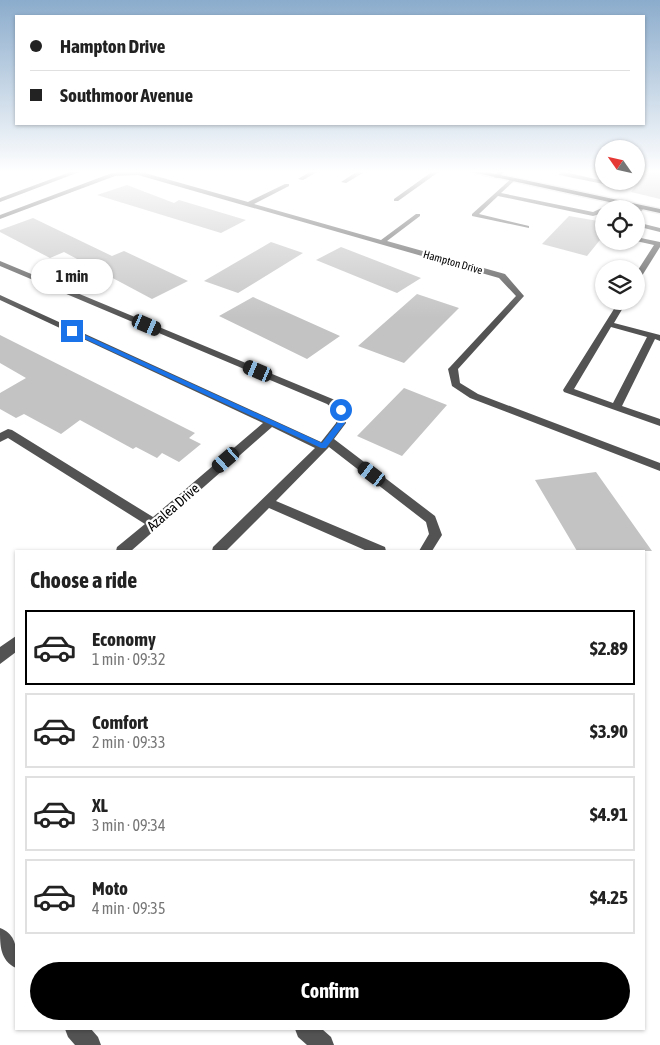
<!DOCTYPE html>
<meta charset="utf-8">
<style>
:root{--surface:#fff;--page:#f6f6f6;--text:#222;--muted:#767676;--line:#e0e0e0;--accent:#000}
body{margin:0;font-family:"Asap Condensed",sans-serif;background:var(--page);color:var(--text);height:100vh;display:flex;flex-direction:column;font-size:19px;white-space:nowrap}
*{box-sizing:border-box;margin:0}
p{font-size:16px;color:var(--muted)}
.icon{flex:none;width:28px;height:28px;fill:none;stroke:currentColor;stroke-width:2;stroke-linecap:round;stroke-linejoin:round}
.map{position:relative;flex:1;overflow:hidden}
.side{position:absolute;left:15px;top:550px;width:630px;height:480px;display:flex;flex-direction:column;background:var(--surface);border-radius:0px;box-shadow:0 1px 4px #0004}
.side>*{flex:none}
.guide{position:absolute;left:15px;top:15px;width:630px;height:110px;border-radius:0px;box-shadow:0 1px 4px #0004;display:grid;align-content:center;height:110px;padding:0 15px;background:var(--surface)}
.needle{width:32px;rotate:304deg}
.tools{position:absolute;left:595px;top:140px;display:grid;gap:10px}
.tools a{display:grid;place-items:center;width:50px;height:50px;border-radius:50%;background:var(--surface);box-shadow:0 1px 4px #0004;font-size:25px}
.end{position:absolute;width:22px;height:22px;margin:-11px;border:6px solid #1a73e8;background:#fff;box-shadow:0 0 0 2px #fff}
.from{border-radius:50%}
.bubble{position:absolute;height:35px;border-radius:18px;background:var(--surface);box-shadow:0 1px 4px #0004;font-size:16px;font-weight:700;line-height:35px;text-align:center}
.car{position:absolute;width:15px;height:30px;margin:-15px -8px;border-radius:6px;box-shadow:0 0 4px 1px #0007;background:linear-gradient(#222 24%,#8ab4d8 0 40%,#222 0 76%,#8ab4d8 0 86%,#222 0)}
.guide b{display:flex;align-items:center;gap:18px;height:48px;font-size:19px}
.guide b+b{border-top:1px solid var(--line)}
.guide i{width:12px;height:12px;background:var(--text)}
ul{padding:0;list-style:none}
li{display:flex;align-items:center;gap:15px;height:75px;margin:0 10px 8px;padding:0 5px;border:2px solid var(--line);border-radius:0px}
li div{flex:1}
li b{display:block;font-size:19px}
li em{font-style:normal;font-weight:700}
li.current{border-color:var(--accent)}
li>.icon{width:45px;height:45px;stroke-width:1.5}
h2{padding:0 15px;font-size:22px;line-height:60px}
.cta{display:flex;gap:10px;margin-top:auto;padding:10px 15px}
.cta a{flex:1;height:58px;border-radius:30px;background:var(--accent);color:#fff;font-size:20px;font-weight:700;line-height:58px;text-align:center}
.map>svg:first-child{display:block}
</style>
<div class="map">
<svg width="660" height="1045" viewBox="0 0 660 1045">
<rect width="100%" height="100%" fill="#fff"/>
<path fill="#c3c3c3" d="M648,171H660V199L631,192Z
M127,185L174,203L179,200L246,220L221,233L97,195Z
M569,216L604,222V235L587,256L542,244Z
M33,218L112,256L124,251L188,281L152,299L64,252L50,258L0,232V230Z
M271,242L303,253L238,293L204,281Z
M341,247L421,278L397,293L316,260Z
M417,294L459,308L404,363L358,346Z
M253,297L340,336L307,359L219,316Z
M0,335L195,433L189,438L201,444L179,462L162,453L157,458L136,447L133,449L80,420L61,434L24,414L16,418L0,409V393L26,378L0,363Z
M404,388L447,405L402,456L357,436Z
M596,472L652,551H577L535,480Z"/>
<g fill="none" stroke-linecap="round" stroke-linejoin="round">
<defs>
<path id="highway" d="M467,171H482L660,209V213Z"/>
</defs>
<use href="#highway" stroke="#dbdbdb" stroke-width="3"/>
<path fill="#535353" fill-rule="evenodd" d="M73,171H82L0,202V198Z
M138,171L248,202L285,184H289V186L254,204L381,240L416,214H420V216L387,241L505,274L524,296L458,369L460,383L478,394L660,463V471L470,398L452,386L448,369L450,367L516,296L499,278L138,175L115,176L0,219V215L112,173Z
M311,171H319L303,180L298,179Z
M358,171H366L346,183L341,182Z
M433,171H440L398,201H394V199Z
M498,171H505L498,178H494Z
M560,171L604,181L617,183L625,181L618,187L559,175Z
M512,178L514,181L501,193L593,212L604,207L607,209H604L603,213L593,216L498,196L479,214L529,226V228L472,216V214Z
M640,206L645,207L636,217V210Z
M636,222L660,228V232L636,226Z
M636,237L660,242V247L640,279L636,281V273L654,245L636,241Z
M0,261L335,400L346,410V423L334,439L435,516L442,535L432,551H419L429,534L426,522L329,447L276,501L385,547L386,551H367L269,508L226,551H212L213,547L315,448L272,427L131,551H116L117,547L145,524L8,438L0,442V433L8,429L12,430L153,517L263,423L0,300V295L321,442L336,423V411L327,404L0,266Z
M619,301H627L614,323L660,335V341L655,339L622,406L660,419V426L564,392L563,390ZM611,327L647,337L613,403L574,389Z
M16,636V652L0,664V647Z
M0,928C18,935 17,951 16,968C0,960 0,946 0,928Z
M65,1029H91L98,1037L101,1045H75L68,1037Z
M295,1029H322L331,1037L334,1045H307L298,1037Z"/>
<use href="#highway" fill="#000" fill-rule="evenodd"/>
</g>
<linearGradient id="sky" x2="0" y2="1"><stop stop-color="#8baccc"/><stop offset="0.54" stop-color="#fff"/><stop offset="1" stop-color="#fff" stop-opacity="0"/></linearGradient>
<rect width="660" height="318" fill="url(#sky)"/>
<path fill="#1a73e8" d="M70,330H74L322,443L338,422L339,409L345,410V423L326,448H321L70,332Z"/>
<g text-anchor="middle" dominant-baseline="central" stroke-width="4.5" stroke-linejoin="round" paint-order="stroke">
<g font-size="11" fill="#000" stroke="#fff">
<text transform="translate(453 262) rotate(16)">Hampton Drive</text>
</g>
<g font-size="14" fill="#000" stroke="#fff">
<text transform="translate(173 507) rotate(-41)">Azalea Drive</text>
</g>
</g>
</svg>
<div class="tools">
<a><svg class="needle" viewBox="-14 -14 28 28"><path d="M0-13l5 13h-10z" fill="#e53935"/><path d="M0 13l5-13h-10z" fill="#767676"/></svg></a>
<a><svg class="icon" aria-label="locate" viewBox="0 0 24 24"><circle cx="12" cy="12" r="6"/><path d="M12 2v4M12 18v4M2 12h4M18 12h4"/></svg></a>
<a><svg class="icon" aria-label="layers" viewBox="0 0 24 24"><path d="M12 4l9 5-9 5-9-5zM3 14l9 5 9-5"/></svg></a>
</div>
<i class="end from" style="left:341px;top:410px"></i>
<i class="end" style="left:72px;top:331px"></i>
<div class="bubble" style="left:31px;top:259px;width:82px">1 min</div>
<i class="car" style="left:147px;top:325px;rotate:113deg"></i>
<i class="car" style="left:258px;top:371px;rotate:293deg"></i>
<i class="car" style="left:226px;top:460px;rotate:229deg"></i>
<i class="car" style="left:372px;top:474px;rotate:307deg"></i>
<div class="guide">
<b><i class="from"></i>Hampton Drive</b>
<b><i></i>Southmoor Avenue</b>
</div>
<section class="side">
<h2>Choose a ride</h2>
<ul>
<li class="current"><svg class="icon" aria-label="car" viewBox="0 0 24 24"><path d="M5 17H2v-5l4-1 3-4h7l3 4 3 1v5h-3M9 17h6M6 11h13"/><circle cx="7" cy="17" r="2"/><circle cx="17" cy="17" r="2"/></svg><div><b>Economy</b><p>1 min · 09:32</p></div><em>$2.89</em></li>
<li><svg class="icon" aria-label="car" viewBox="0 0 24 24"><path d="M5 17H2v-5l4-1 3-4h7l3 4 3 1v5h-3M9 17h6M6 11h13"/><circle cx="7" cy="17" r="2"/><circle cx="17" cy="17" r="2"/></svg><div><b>Comfort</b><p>2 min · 09:33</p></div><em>$3.90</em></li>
<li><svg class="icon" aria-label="car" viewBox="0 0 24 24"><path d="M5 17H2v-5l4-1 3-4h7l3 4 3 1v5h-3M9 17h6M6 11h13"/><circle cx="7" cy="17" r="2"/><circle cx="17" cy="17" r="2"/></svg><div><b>XL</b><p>3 min · 09:34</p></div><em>$4.91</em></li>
<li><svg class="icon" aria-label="car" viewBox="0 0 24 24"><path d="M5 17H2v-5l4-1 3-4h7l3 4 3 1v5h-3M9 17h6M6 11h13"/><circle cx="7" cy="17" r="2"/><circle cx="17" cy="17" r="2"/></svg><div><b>Moto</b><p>4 min · 09:35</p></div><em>$4.25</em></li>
</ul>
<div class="cta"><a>Confirm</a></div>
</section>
</div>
